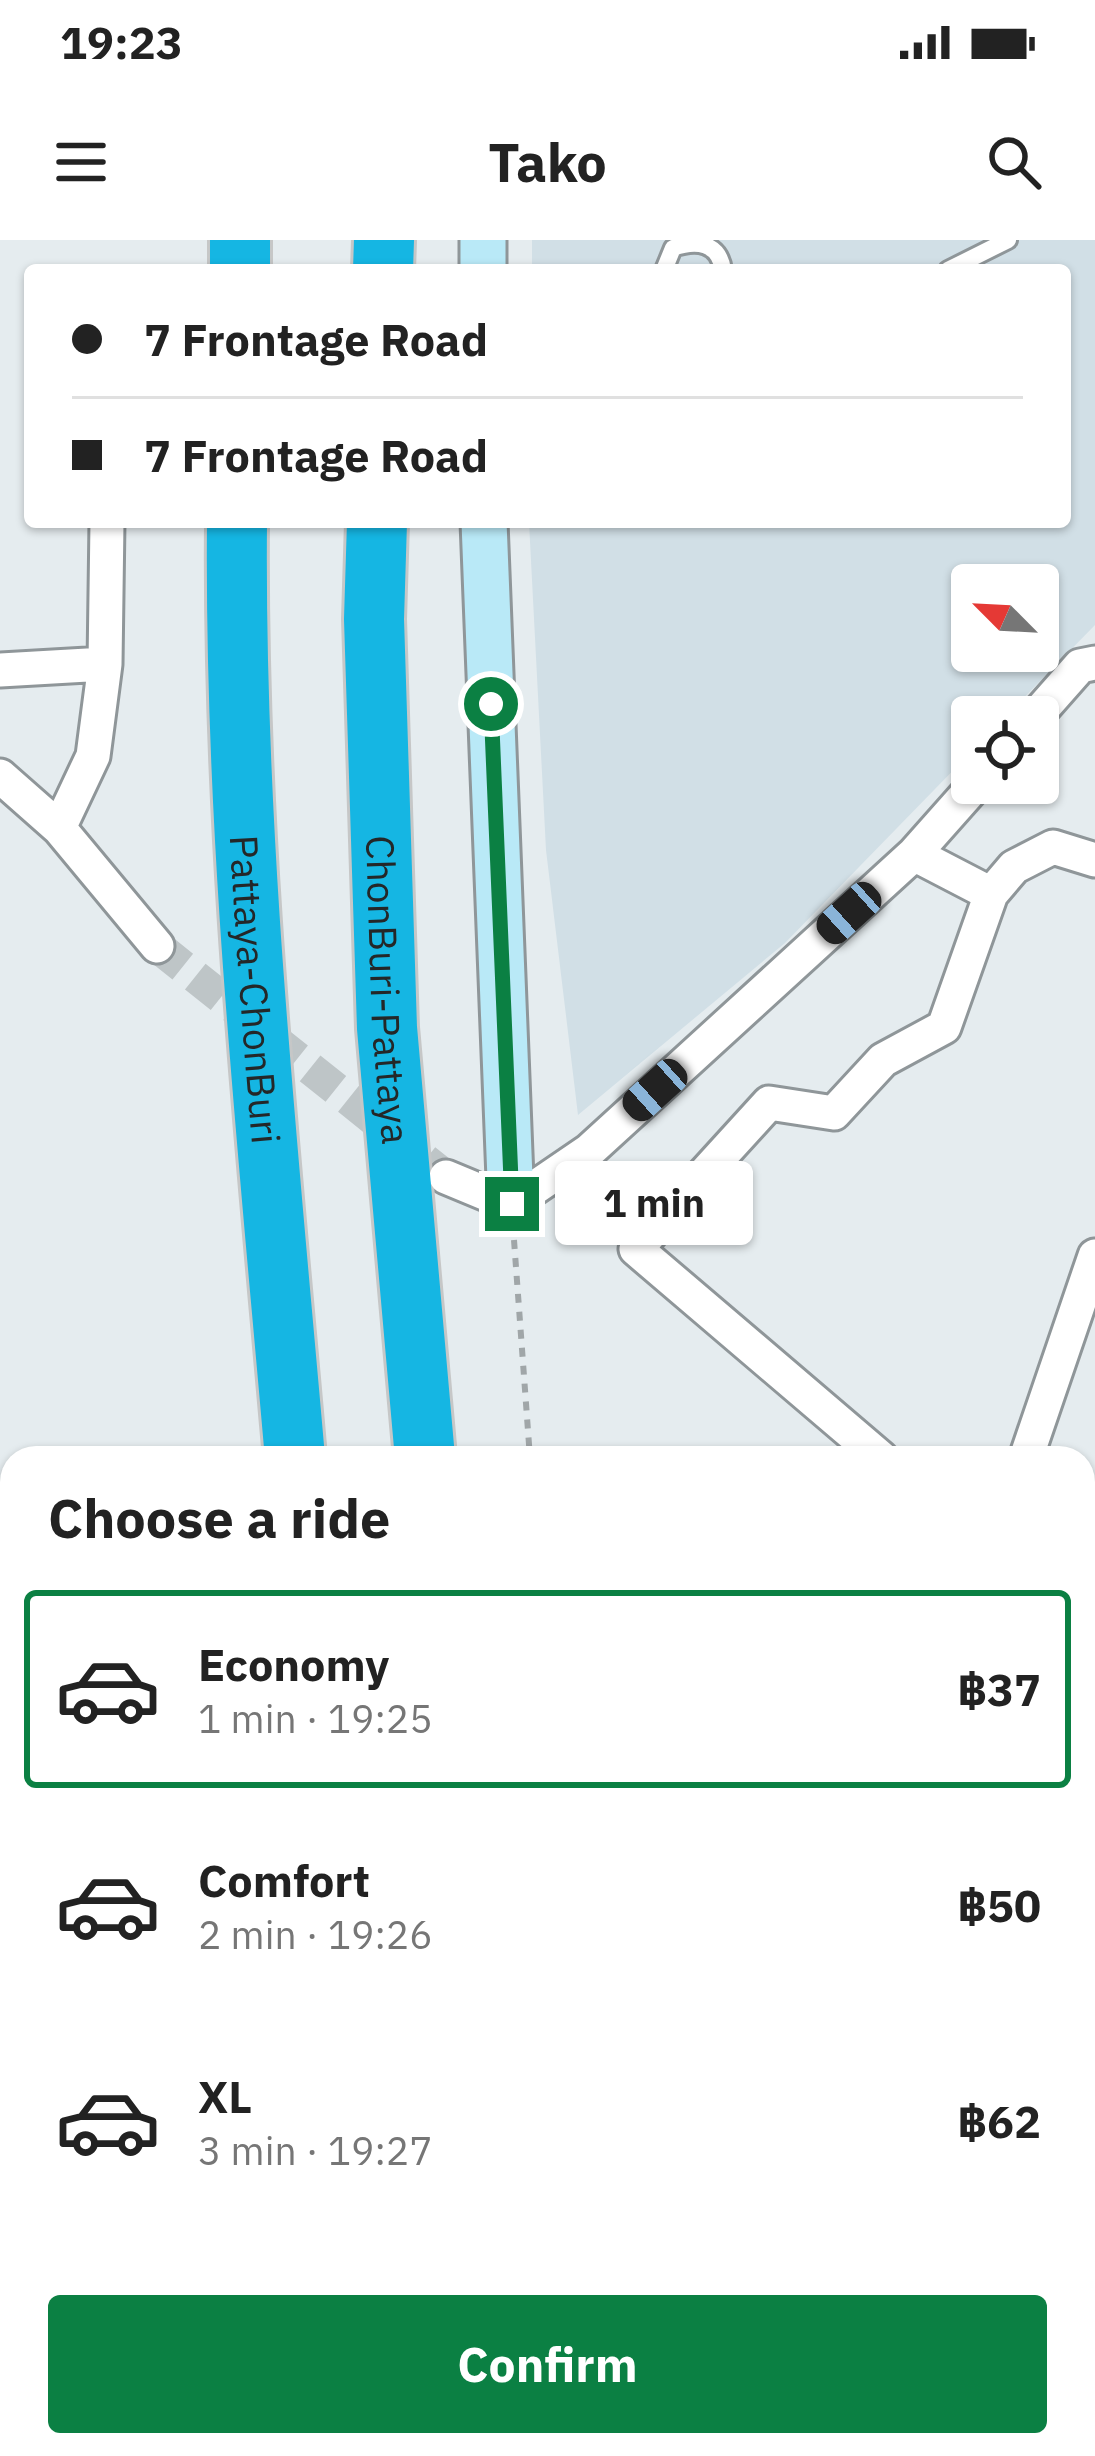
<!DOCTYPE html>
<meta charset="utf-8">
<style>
:root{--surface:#fff;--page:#f6f6f6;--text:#222;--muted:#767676;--line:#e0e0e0;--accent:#0b8043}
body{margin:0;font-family:"IBM Plex Sans",sans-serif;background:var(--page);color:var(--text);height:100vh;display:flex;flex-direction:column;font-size:45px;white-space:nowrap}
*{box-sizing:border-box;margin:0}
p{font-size:39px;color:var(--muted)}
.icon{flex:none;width:66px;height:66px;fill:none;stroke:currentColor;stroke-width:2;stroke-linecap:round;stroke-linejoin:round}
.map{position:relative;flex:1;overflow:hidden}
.details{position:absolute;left:0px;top:1206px;width:1095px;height:1011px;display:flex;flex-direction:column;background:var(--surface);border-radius:36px 36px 0 0;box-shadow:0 3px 9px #0004}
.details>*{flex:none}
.hud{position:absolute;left:24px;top:24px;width:1047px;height:264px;border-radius:12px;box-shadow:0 3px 9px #0004;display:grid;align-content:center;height:264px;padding:0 48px;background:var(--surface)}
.needle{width:78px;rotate:294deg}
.tools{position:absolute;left:951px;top:324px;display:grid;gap:24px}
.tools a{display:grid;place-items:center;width:108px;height:108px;border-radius:12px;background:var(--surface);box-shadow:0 3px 9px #0004;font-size:60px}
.end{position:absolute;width:54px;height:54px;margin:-27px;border:15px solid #0b8043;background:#fff;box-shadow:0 0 0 6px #fff}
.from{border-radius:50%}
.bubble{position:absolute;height:84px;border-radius:12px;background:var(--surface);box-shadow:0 3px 9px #0004;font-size:39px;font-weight:700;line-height:84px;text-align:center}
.car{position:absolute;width:36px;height:72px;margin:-36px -18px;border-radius:15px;box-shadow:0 0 9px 3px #0007;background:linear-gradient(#222 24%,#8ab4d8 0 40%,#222 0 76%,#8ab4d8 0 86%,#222 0)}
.hud b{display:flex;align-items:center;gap:42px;height:114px;font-size:45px}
.hud b+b{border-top:3px solid var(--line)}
.hud i{width:30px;height:30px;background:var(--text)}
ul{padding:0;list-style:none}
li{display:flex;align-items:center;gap:36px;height:198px;margin:0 24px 18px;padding:0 24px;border:6px solid transparent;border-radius:12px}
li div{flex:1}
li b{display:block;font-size:45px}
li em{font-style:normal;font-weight:700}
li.active{border-color:var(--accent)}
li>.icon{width:108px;height:108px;stroke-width:1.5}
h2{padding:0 48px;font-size:54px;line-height:144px}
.action{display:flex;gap:24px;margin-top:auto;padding:24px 48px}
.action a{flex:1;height:138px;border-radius:12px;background:var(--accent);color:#fff;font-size:48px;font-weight:700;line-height:138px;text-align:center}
.status{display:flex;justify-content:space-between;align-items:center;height:84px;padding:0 60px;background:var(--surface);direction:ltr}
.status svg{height:33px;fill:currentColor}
header{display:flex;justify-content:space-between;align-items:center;height:156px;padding:0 48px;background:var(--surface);font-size:54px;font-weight:700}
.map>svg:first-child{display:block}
</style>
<div class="status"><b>19:23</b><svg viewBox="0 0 49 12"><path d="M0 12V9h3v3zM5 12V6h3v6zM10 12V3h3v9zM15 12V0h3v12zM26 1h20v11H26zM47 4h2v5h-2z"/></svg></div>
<header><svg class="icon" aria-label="menu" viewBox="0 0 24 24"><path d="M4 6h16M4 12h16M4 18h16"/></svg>Tako<svg class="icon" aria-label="search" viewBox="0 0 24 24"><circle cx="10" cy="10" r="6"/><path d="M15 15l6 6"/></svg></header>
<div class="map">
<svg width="1095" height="2216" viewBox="0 0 1095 2216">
<rect width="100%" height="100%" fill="#e5ecef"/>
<path fill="#d1dfe6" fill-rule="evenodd" d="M532,0H1095V385L1005,477H972V511L785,703L578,875L546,610L529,282H1065V30H532ZM972,345H1038V411H972Z"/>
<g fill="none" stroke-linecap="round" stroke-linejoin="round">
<path stroke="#bec5c7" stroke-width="33" stroke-dasharray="33 16" stroke-linecap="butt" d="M157,706L446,937"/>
<defs>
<path id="lane" d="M664,30L673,8C696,0 719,2 723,30
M948,30L1008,0
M1017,2205L1029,2216"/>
<path id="street" d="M0,430L105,424
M1035,477L1080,426L1095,423
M0,536L59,588L157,706
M59,588L93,516L105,424L107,282
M914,614L991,654
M446,937L511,964L590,910L914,614L977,543
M881,1218L636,1009L769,863L834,873L883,820L944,787L991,654L1014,627L1053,607L1095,620
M1026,1218L1095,1016
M1083,1778L1095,1789
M0,1876L4,1880
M1083,2067L1095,2078
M1083,2200L1095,2187
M0,2215L1,2216"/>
<path id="secondary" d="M483,30V0
M484,282L511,964"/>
<g id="highway">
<path d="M240,30V0"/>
<path d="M383,30L384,0"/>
<path id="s1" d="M237,282C234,595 268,907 295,1218"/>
<path id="s2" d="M377,282L374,379L387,788L425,1218"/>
<path d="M383,2205L384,2216"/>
<path d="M517,2205L518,2216"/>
</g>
</defs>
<use href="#lane" stroke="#8f9699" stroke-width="22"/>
<use href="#street" stroke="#8f9699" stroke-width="39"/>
<use href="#secondary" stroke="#8f9699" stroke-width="51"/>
<use href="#highway" stroke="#c6c7c7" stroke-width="66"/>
<path stroke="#a0a6a8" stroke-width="6" stroke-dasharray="9 9" stroke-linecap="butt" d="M514,1000L530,1218"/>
<use href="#lane" stroke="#fff" stroke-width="16"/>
<use href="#street" stroke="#fff" stroke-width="33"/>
<use href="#secondary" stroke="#b9e9f7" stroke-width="45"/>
<use href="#highway" stroke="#15b6e3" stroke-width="60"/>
</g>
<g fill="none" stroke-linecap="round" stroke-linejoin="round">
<path stroke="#0b8043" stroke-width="15" d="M491,464L512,964"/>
</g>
<g text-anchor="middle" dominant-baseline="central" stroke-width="10" stroke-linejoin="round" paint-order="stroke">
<g font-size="39" fill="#242728" stroke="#e5ecef">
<text stroke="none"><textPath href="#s1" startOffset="468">Pattaya-ChonBuri</textPath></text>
<text stroke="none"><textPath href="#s2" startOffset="468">ChonBuri-Pattaya</textPath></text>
</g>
</g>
</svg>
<div class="tools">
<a><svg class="needle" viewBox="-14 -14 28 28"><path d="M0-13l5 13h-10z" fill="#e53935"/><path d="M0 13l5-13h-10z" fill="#767676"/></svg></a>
<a><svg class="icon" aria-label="locate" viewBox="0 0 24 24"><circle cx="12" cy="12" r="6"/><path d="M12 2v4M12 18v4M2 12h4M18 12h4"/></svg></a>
</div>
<i class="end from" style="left:491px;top:464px"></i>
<i class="end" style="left:512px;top:964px"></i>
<div class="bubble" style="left:555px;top:921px;width:198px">1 min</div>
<i class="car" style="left:849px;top:673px;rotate:228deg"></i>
<i class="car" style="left:655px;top:850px;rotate:228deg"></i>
<div class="hud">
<b><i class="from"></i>7 Frontage Road</b>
<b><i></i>7 Frontage Road</b>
</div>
<section class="details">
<h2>Choose a ride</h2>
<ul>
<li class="active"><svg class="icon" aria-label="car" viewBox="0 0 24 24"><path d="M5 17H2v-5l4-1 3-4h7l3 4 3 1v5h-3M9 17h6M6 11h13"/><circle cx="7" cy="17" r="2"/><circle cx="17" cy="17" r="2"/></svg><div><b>Economy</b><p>1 min · 19:25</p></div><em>฿37</em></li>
<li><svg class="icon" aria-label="car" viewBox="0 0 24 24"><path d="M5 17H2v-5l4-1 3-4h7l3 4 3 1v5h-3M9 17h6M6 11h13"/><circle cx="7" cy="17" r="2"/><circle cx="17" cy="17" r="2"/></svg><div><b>Comfort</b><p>2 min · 19:26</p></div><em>฿50</em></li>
<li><svg class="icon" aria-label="car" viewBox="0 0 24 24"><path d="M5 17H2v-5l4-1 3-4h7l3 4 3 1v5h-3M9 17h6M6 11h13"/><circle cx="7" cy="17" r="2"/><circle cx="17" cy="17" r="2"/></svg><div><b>XL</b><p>3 min · 19:27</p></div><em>฿62</em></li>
</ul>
<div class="action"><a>Confirm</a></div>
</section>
</div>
